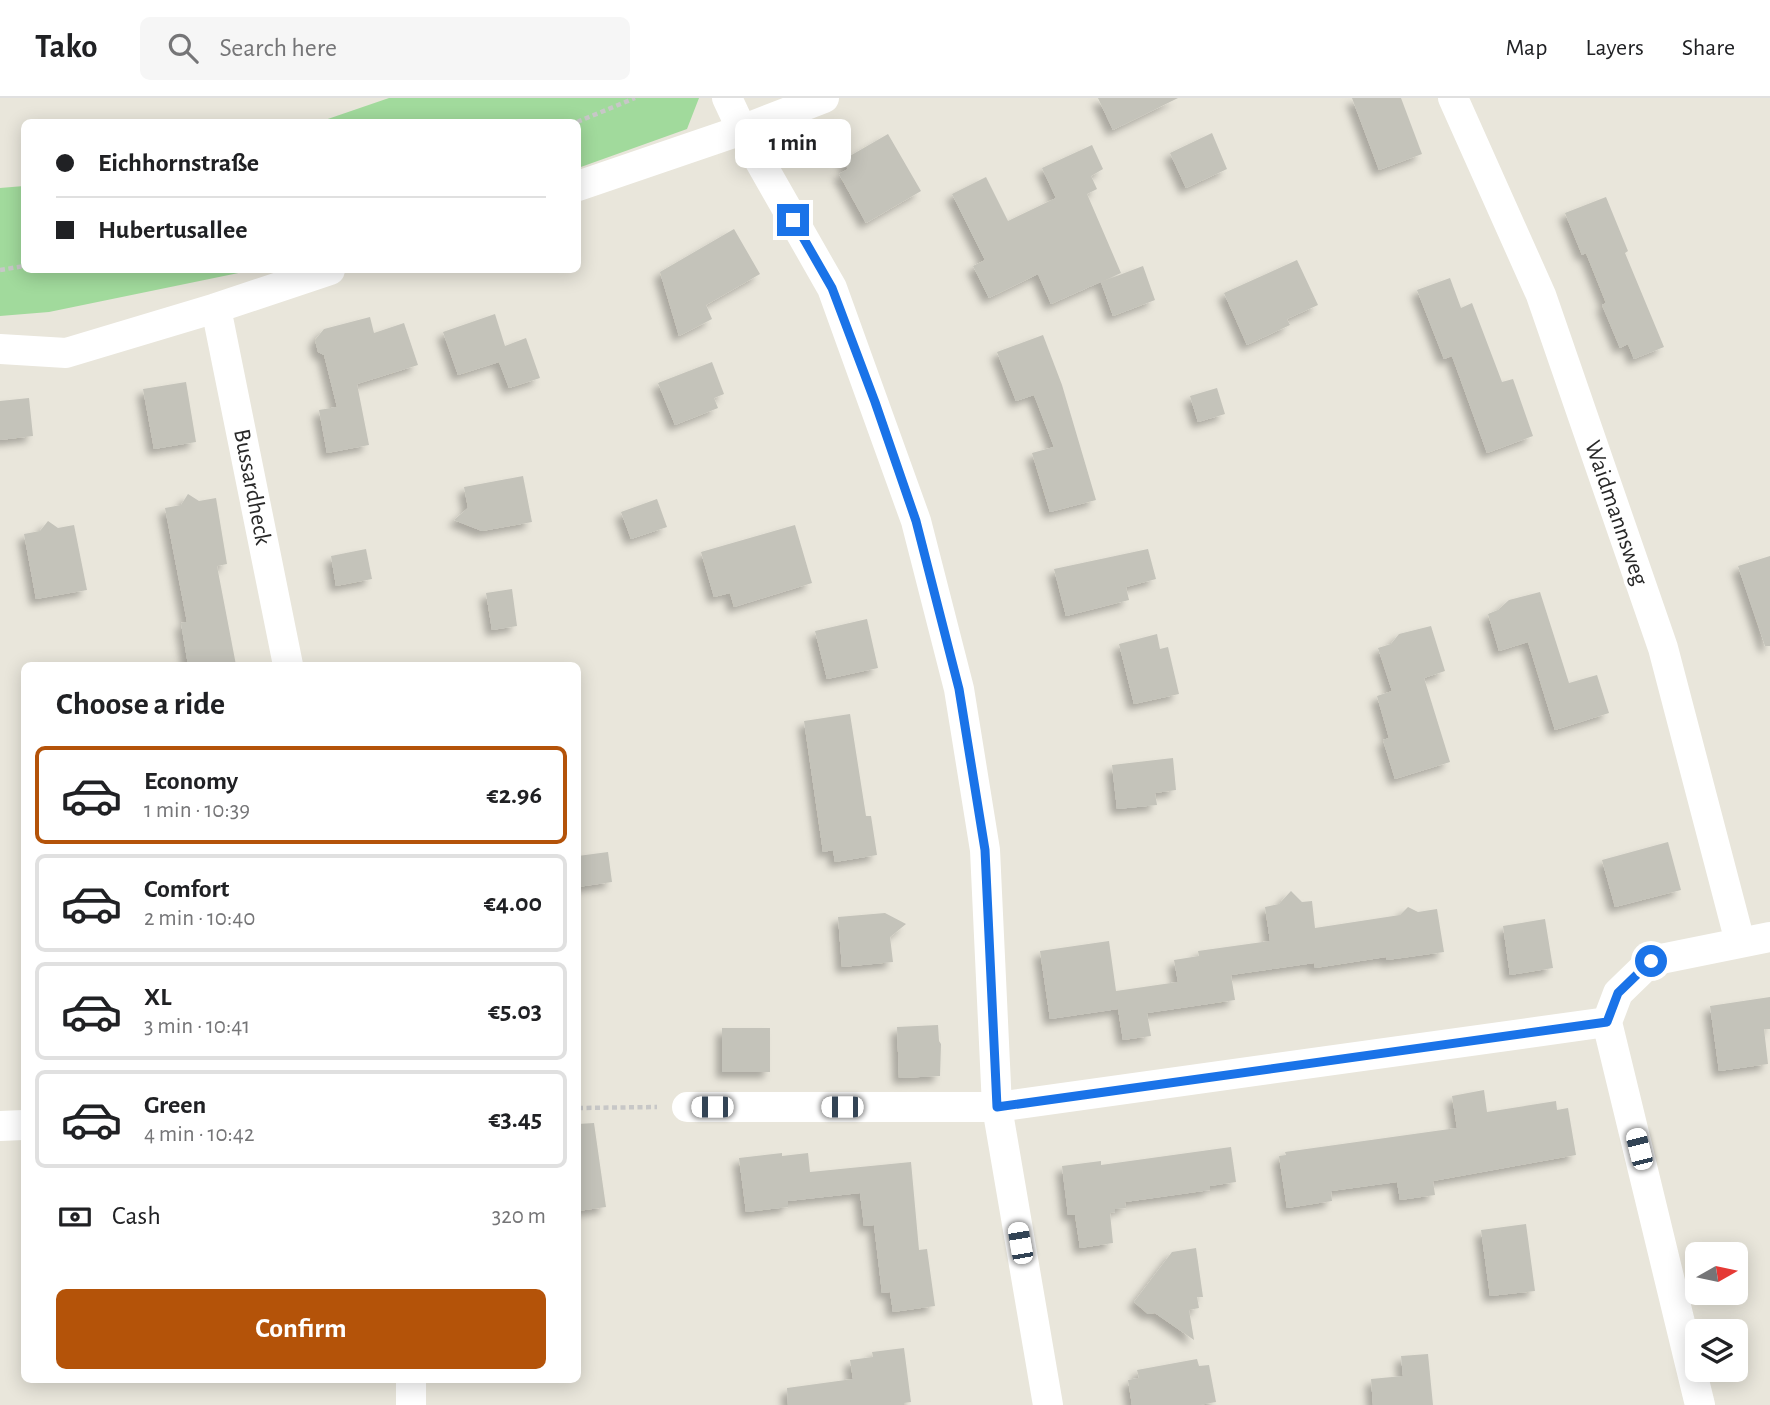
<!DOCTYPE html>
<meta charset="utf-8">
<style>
:root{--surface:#fff;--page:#f6f6f6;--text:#202124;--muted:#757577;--line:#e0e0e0;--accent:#b45309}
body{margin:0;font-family:"Alegreya Sans",sans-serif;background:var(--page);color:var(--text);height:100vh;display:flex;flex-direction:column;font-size:26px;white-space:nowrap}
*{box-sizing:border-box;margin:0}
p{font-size:23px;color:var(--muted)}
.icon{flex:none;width:38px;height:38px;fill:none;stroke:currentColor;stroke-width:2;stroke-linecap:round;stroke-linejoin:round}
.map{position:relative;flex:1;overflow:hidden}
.sheet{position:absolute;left:21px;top:564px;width:560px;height:721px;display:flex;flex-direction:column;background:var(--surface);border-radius:10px;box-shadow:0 4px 18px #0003}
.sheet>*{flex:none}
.banner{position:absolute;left:21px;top:21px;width:560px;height:154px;border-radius:10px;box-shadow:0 4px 18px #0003;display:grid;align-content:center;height:154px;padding:0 35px;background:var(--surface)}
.needle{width:46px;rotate:81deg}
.buttons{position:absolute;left:1685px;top:1144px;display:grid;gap:14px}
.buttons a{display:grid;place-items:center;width:63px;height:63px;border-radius:10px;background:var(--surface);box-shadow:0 4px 18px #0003;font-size:35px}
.end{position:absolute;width:32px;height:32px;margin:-16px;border:9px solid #1a73e8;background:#fff;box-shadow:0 0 0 4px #fff}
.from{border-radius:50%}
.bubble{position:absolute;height:49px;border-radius:10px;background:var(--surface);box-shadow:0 4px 18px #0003;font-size:23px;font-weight:700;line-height:49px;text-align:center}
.car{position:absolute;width:21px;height:42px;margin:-21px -10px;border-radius:9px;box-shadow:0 0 5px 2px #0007;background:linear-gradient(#fff 24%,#345 0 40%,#fff 0 76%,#345 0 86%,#fff 0)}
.banner b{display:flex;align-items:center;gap:24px;height:66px;font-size:26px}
.banner b+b{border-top:2px solid var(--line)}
.banner i{width:18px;height:18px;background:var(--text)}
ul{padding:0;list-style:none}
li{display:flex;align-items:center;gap:21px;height:98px;margin:0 14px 10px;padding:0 21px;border:4px solid var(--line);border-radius:10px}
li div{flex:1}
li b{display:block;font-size:26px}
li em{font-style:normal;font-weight:700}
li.selected{border-color:var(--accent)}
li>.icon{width:63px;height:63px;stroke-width:1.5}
h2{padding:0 35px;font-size:32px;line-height:84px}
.pay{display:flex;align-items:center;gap:18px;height:77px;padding:0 35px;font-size:26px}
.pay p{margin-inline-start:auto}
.cta{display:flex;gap:14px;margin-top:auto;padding:14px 35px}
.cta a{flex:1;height:80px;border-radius:10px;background:var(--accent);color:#fff;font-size:28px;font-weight:700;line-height:80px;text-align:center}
header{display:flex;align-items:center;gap:42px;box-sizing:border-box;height:98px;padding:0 35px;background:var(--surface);border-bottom:2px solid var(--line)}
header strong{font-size:33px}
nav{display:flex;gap:38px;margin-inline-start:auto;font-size:24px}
.search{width:490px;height:63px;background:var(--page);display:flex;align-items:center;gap:18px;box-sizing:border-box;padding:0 24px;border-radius:10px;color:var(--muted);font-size:26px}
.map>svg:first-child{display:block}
</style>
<header>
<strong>Tako</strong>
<div class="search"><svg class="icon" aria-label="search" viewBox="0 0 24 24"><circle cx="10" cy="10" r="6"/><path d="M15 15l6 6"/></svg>Search here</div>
<nav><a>Map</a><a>Layers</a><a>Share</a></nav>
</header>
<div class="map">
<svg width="1770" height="1307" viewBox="0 0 1770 1307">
<defs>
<filter id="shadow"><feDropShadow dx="-6" dy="6" stdDeviation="3.5" flood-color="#0004"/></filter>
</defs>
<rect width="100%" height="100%" fill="#e9e6db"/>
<path fill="#a1da9c" d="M389,0H699L687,31L578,70V24H319Z
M24,88V172H253L49,214L0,218V90Z"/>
<path fill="#c4c3ba" filter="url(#shadow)" d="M1098,0H1178L1113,32Z
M1352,0H1401L1422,56L1379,72Z
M1212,35L1227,71L1186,90L1170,55Z
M888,36L921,93L866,125L839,76L848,71L843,62Z
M1092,47L1103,71L1091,78L1097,91L1087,96L1121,175L1051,206L1038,176L989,200L973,168L985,162L952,96L986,79L1008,123L1056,100L1042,70Z
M1606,99L1628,153L1625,155L1664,249L1634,261L1628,246L1620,250L1602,207L1606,205L1586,155L1582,157L1565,115Z
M734,131L760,176L706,207L712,221L679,238L660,174Z
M1297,162L1318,207L1287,221L1290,227L1247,247L1224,195Z
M1143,168L1155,202L1113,218L1101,184Z
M1450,180L1461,210L1472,205L1502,284L1513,281L1533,338L1487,355L1452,258L1444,261L1417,192Z
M495,216L505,248L526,240L540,280L509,290L499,264L458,277L443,234Z
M370,219L374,235L404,225L418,267L357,286L369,347L327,355L319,312L337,309L324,257L318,254L315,242L324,231Z
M1043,237L1062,287L1096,402L1050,414L1032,355L1054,349L1034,297L1016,303L997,254Z
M712,264L724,296L714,300L718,310L675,327L658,285Z
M186,284L196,344L154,351L143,291Z
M1217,290L1225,316L1198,324L1190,298Z
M29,300L33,338L0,342V303Z
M523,378L532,424L482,433L454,422L468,410L464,389Z
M188,396L199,403L216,400L227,466L217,468L236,567H188L181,525L187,524L165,410L181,407Z
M657,401L667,429L631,441L621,414Z
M48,423L58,430L74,427L87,492L36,501L24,436L40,433Z
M795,427L812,485L734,509L730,495L714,499L701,454Z
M366,451L372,481L336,488L331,458Z
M1148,451L1156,481L1126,489L1129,502L1066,518L1054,471Z
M1770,458V548H1765L1738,468Z
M512,491L517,528L492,532L486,495Z
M1540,494L1569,585L1597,577L1609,615L1555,632L1528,544L1499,553L1488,516L1498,512L1509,502Z
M867,521L878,570L827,581L815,533Z
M1431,528L1445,573L1424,580L1450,664L1395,681L1383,642L1389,640L1377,598L1392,593L1378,550L1391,546L1399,536Z
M1157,536L1160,551L1168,549L1179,596L1134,606L1119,546Z
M850,616L866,718H871L877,757L835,764L833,752L823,754L804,623Z
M1173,660L1176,692L1155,695L1157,707L1117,711L1112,667Z
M1668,744L1681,792L1615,809L1602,762Z
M608,754L612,784L578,789V758Z
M1291,793L1302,804L1312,803L1315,830L1400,817L1408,809L1418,814L1437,811L1444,854L1387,862L1386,859L1315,870L1314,865L1231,877L1235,902L1147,915L1151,938L1123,942L1118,911L1050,921L1040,853L1109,843L1116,893L1178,884L1174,862L1199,858L1198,853L1270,843L1265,809L1279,806Z
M885,815L906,826L890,839L893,864L842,869L838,819Z
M1545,821L1553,870L1510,877L1503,828Z
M1770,899V931H1764L1768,966L1719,973L1710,908Z
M938,927L939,943L941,946L940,978L899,980L897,929Z
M722,930H770V974H722Z
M1484,992L1487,1014L1556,1003L1557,1012L1568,1010L1576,1057L1433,1083L1435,1097L1400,1102L1397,1084L1331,1093L1332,1103L1287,1110L1279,1058L1286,1057L1285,1054L1457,1030L1452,998Z
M594,1025L606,1109L578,1113V1026Z
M1231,1049L1236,1084L1210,1088V1092L1125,1104L1126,1110L1115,1111V1114L1110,1115L1113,1145L1080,1150L1075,1117H1068L1062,1068L1101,1063V1067Z
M782,1055V1058L808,1055L810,1074L911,1064L919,1152L927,1151L935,1208L893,1214L890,1194L882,1195L874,1127L864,1128L860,1095L788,1103V1109L746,1114L739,1060Z
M1526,1126L1535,1193L1490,1198L1481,1132Z
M1196,1150L1203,1199H1197L1199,1210L1189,1212L1194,1242L1155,1215L1148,1216L1134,1204L1172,1154Z
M904,1250L911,1304L904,1305V1307H788L787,1290L853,1281L850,1262L873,1259L872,1254Z
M1428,1256L1433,1307H1373L1371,1281L1403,1278L1401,1258Z
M1197,1261L1199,1268L1209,1267L1216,1304L1199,1307H1132L1128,1282L1139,1280L1137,1272Z"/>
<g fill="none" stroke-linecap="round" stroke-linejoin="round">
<path stroke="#c7c7c7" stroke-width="4.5" stroke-dasharray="5 3.5" stroke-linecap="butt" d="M577,24L635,0
M0,172L24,168
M578,1010L657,1009"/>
<path stroke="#fff" stroke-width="30" d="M727,0L742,32L832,190L916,423L959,591L985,752L997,1009L1048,1307
M1453,0L1541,197L1663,550L1740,844
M578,88L742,32L824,0
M216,210L288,567
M0,251L66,255L216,210L330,172
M1607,924L1700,1307
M687,1009H997L1607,924L1618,895L1651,863L1770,839
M0,1028L24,1027
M411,1307V1281"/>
</g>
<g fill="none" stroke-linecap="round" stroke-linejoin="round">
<path stroke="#1a73e8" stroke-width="9" d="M793,122L832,190L875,304L916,423L959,591L985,752L997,1009L1607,924L1618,895L1651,863"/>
</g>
<g text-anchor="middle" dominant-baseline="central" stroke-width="7" stroke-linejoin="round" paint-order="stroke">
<g font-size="24" fill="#282828" stroke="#fff">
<text transform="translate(252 389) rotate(79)">Bussardheck</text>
<text transform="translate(1616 415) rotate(71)">Waidmannsweg</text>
</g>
</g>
</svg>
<div class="buttons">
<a><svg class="needle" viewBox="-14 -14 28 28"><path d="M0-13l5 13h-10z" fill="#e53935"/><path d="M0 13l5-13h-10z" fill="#757577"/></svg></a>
<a><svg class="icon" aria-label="layers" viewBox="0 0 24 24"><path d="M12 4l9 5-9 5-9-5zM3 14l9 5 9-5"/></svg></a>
</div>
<i class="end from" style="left:1651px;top:863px"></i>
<i class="end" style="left:793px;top:122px"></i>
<div class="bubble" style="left:735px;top:21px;width:116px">1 min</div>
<i class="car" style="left:712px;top:1009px;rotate:270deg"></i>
<i class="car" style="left:842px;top:1009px;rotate:270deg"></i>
<i class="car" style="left:1639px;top:1051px;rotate:346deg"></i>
<i class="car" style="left:1020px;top:1145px;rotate:350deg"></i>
<div class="banner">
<b><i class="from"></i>Eichhornstraße</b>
<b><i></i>Hubertusallee</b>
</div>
<section class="sheet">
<h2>Choose a ride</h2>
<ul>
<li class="selected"><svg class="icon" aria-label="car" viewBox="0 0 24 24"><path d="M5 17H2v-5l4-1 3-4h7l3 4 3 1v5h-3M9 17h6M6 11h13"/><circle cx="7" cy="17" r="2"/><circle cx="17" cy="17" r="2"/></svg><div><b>Economy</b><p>1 min · 10:39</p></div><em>€2.96</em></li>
<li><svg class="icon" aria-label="car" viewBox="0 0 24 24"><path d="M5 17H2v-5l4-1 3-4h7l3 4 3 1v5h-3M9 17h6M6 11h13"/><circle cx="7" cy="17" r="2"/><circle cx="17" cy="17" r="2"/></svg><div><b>Comfort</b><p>2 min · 10:40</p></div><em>€4.00</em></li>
<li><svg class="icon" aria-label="car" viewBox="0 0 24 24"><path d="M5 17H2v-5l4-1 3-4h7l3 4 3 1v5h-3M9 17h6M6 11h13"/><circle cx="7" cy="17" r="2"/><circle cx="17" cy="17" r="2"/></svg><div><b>XL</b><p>3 min · 10:41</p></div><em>€5.03</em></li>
<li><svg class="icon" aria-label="car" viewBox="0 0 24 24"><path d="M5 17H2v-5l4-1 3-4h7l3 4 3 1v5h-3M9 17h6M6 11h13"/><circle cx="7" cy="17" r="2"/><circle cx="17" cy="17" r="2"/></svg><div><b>Green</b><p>4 min · 10:42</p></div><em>€3.45</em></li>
</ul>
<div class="pay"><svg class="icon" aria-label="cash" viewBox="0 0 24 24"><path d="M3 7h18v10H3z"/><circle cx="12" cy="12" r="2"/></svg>Cash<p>320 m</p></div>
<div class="cta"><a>Confirm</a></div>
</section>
</div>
